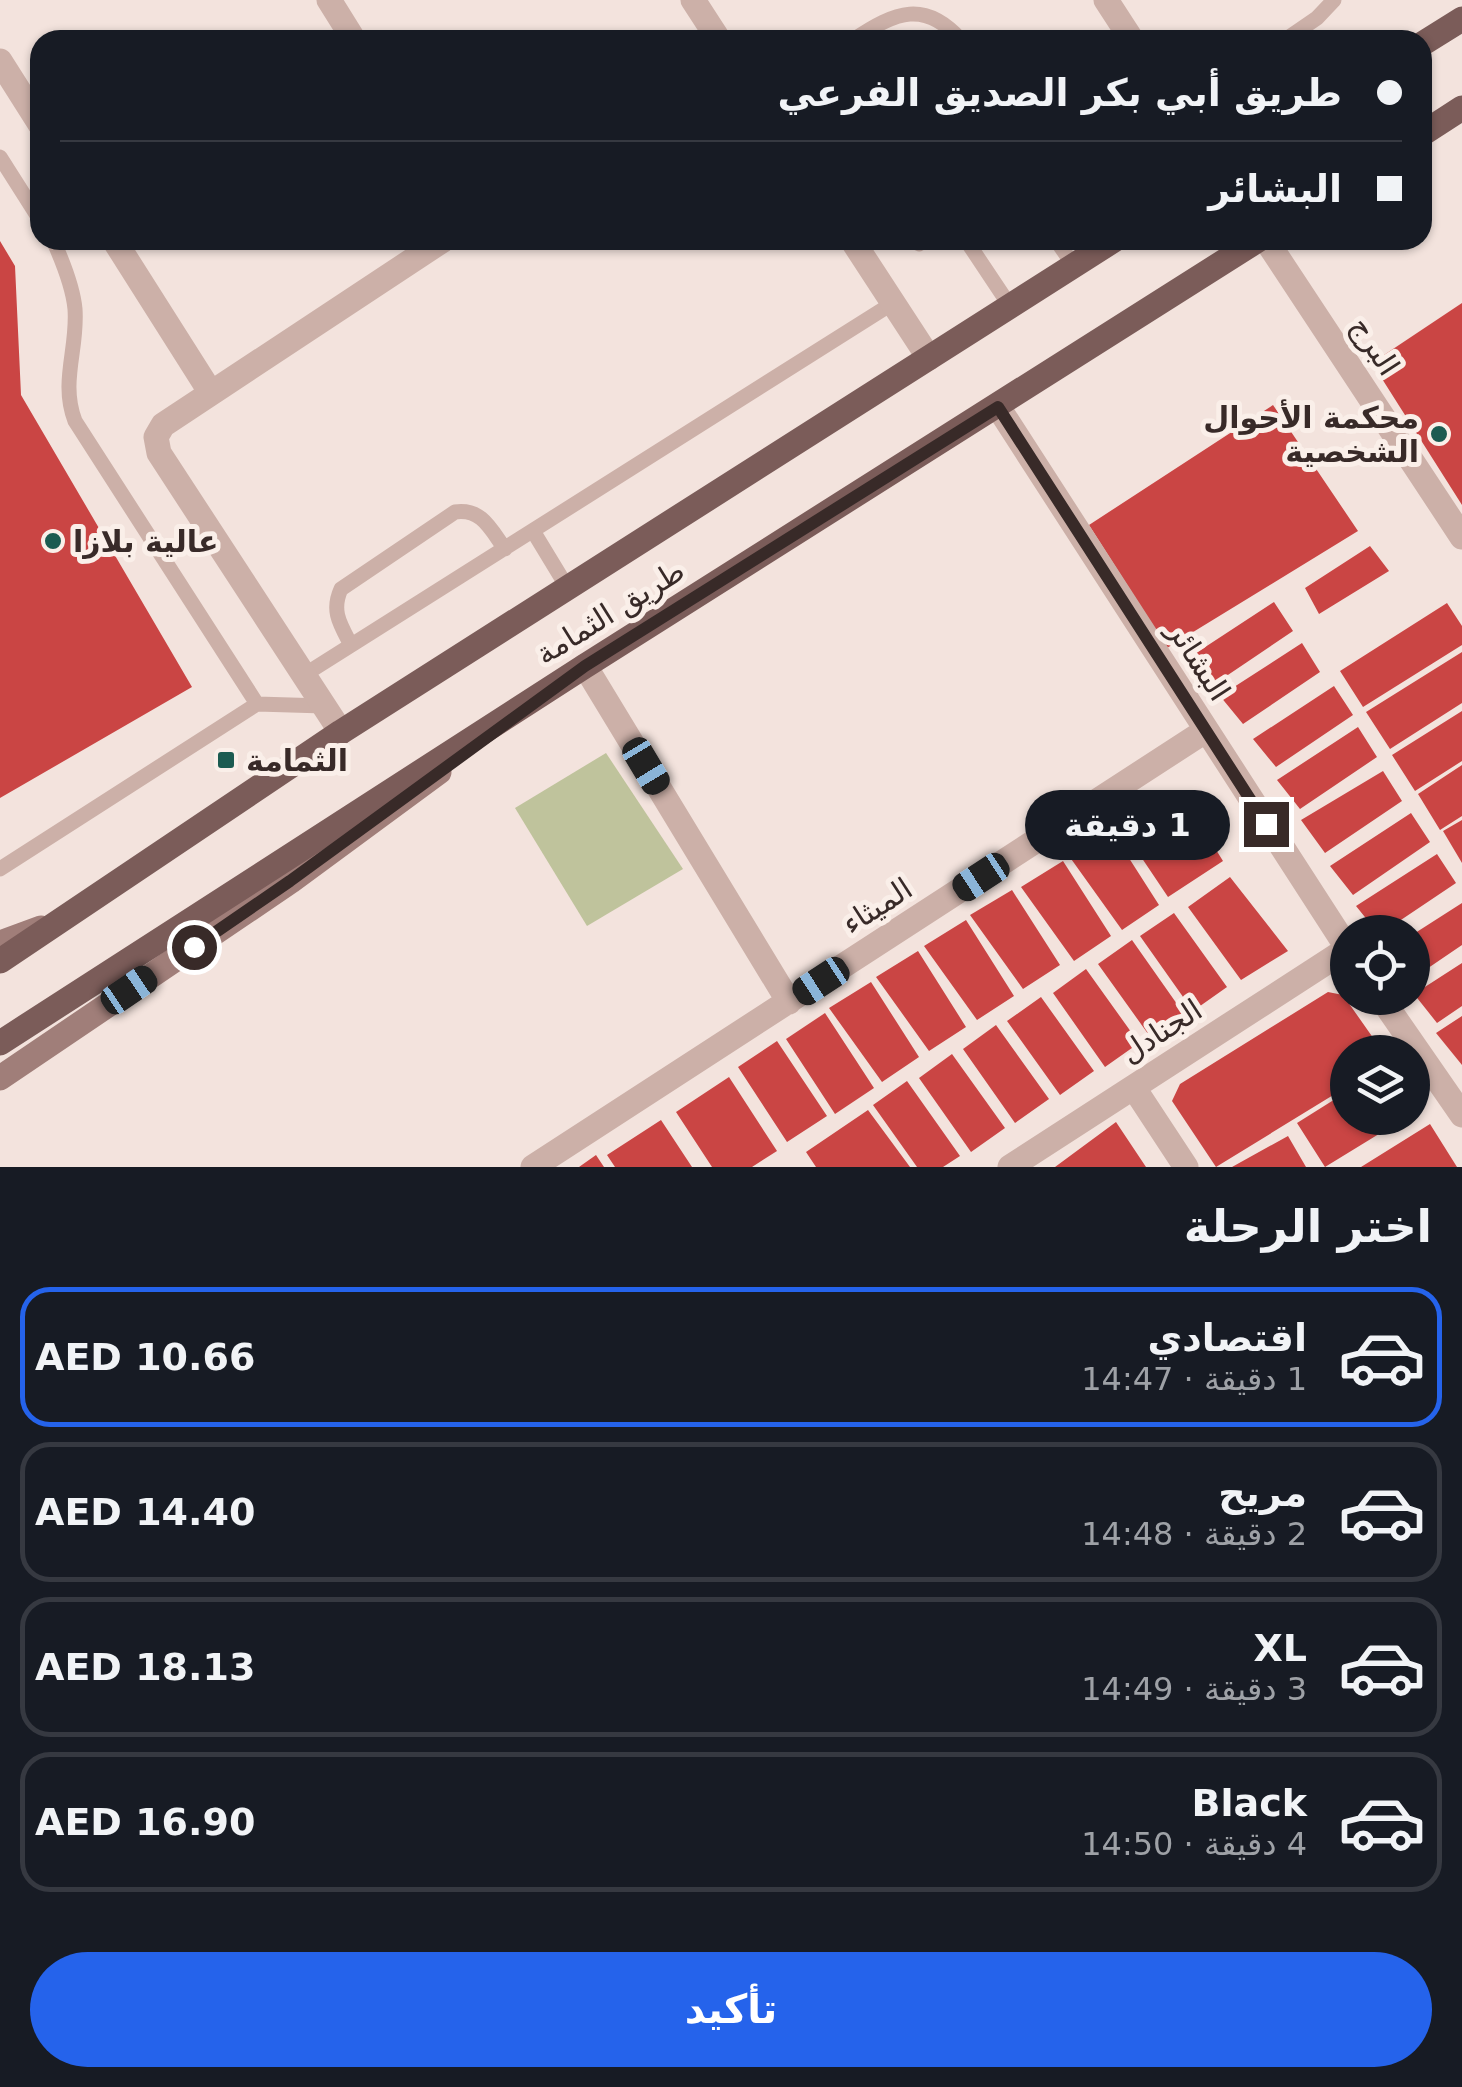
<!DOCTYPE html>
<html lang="ar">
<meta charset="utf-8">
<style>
:root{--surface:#171b24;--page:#242831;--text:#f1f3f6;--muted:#9ea1a6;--line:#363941;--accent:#2563eb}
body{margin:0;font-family:"DejaVu Sans",Cairo,sans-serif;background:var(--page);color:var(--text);direction:rtl;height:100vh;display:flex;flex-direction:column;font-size:38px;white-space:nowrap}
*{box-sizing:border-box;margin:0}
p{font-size:32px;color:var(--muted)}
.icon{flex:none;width:55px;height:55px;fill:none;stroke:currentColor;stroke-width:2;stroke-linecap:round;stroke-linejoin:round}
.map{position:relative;height:1167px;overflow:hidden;direction:ltr}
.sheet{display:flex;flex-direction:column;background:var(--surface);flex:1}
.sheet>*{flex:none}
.banner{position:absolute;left:30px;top:30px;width:1402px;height:220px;border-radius:30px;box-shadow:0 2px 8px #0004;direction:rtl;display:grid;align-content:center;height:220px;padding:0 30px;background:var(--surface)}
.controls{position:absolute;left:1330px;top:915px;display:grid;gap:20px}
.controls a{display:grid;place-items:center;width:100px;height:100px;border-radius:50%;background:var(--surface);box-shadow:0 2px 8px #0004;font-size:50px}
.end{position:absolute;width:45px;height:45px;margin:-22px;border:12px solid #382a28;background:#fff;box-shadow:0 0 0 5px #fff}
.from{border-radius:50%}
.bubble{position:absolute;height:70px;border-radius:35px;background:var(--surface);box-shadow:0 2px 8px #0004;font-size:32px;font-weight:700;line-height:70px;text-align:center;direction:rtl}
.car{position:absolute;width:30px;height:60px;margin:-30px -15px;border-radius:12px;box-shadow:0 0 8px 2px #0007;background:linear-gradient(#222 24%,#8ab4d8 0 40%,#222 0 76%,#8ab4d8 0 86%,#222 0)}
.banner b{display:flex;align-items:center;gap:35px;height:95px;font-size:38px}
.banner b+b{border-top:2px solid var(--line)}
.banner i{width:25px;height:25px;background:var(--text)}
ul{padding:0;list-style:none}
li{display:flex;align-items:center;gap:30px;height:140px;margin:0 20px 15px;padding:0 10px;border:5px solid var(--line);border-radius:30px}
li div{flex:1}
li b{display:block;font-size:38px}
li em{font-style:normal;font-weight:700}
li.current{border-color:var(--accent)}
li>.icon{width:90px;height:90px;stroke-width:1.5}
h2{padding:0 30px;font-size:45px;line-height:120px}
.primary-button{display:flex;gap:20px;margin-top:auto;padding:20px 30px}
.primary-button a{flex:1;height:115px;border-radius:60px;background:var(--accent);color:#fff;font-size:40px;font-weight:700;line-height:115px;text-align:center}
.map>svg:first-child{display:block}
</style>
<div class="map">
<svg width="1462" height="1167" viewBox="0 0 1462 1167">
<rect width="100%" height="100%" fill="#f3e3dd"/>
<path fill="#bfc39c" d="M606,753L683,869L587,926L515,808Z"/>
<path fill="#ca4544" d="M0,241L15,266L21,395L192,687L0,798Z
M1462,303V505L1372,363Z
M1273,405L1358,531L1167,648L1089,525Z
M1370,546L1389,571L1319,614L1305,588Z
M1274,602L1293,631L1216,683L1193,655Z
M1447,603L1462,626V645L1363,707L1340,671Z
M1302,643L1320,672L1243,724L1220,696Z
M1462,652V703L1390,749L1366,712Z
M1334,686L1353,715L1276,767L1253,739Z
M1462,711V761L1415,791L1392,755Z
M1358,727L1377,757L1300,809L1277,780Z
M1462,765V816L1440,830L1418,794Z
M1383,771L1402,801L1325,853L1301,820Z
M1185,800L1223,861L1168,897L1125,833Z
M1411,813L1430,842L1353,895L1330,866Z
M1462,820V863L1443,831Z
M1111,830L1159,905L1122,930L1069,856Z
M1437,854L1456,883L1383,932H1377L1356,906Z
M1063,861L1111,936L1074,961L1021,887Z
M1230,877L1288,951L1241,980L1188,907Z
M1012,890L1060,965L1023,989L970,915Z
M1462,903V945L1412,979V935Z
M1174,913L1227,987L1193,1011L1140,936Z
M966,920L1014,996L977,1020L924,946Z
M1132,940L1184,1014L1151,1038L1098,964Z
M918,951L966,1027L929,1051L876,977Z
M1462,963V1006L1437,1023L1414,994Z
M1086,969L1139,1043L1105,1067L1053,993Z
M871,982L919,1057L882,1082L829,1008Z
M1328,992L1343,995L1383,1052H1348V1086L1216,1167L1172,1101L1180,1084Z
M1041,997L1094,1071L1060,1095L1007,1021Z
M825,1013L874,1088L835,1114L786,1039Z
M1462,1016V1065L1436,1033Z
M996,1025L1049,1099L1015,1123L963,1049Z
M777,1041L827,1116L787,1142L738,1067Z
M952,1054L1005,1128L971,1152L919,1078Z
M729,1077L777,1151L752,1167H712L676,1112Z
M907,1081L960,1156L943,1167H917L873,1105Z
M1348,1091V1118H1405L1325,1167L1297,1123Z
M868,1110L910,1167H816L806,1152Z
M661,1120L692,1167H615L607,1155Z
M1116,1122L1146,1167H1055Z
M1430,1124L1457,1167H1361Z
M1288,1136L1306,1167H1232Z
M596,1155L604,1167H579Z"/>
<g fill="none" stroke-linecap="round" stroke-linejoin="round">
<path stroke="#ccb0a8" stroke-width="15" d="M853,40C896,11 925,0 961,40
M1285,40L1317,18L1334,0
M0,157L40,220
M53,240C62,260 73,287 75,309C78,349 60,382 75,421L257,704
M966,240L1010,306
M1056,240L1074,266
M919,244L925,240
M533,531L567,587
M351,645C340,624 331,611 341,589L455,512C482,508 491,530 505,549
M304,675L893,303
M0,869L257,704L324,706"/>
<path stroke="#ccb0a8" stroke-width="25" d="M329,0L354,40
M693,0L719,40
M1106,0L1132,40
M0,61L40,124
M114,240L211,393
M852,240L929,358
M1266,240L1462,537
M998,407L1348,949
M585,666L789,1002
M341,732L159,453L156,437L163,425L443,240
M1381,998L1462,1115
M1134,1088L1186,1167
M533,1167L1205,731
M1010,1167L1347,949"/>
<path stroke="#a07e79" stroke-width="25" d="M0,943L41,928
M0,1078L291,881L439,772"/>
<path stroke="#7b5c59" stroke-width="25" d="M1422,44L1462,19
M1422,134L1462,108
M0,961L341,732L1114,240
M0,1043L585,666L1258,240"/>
</g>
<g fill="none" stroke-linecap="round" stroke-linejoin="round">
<path stroke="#382a28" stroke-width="12" d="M194,947L290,881L585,666L998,407L1266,824"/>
</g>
<g fill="#1c5b51" stroke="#faefe9" stroke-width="4">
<circle cx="1439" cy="434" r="10"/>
<circle cx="53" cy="541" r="10"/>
<rect x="216" y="750" width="20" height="20" rx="5"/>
</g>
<g text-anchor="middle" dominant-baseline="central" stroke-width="10" stroke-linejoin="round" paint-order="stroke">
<g font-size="30" fill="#382a28" stroke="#faefe9">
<text transform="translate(1375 346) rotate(57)">البرج</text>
<text transform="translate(610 612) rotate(-32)">طريق الثمامة</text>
<text transform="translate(1199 661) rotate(57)">البشائر</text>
<text transform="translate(877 906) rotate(-33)">الميثاء</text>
<text transform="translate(1161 1031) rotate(-33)">الجنادل</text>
</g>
<g font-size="30" font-weight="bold" fill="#382a28" stroke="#faefe9" text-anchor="start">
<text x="1419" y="417" text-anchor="end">محكمة الأحوال<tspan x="1419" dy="34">الشخصية</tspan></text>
<text x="73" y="541">عالية بلازا</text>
<text x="246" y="760">الثمامة</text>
</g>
</g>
</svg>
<div class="controls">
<a><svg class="icon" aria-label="locate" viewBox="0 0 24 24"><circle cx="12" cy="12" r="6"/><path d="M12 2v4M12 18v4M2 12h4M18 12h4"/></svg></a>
<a><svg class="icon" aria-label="layers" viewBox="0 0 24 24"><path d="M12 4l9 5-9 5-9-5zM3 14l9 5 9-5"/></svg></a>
</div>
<i class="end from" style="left:194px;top:947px"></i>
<i class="end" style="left:1266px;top:824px"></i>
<div class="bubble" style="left:1025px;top:790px;width:205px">1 دقيقة</div>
<i class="car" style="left:646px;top:766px;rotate:149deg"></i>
<i class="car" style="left:981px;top:877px;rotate:237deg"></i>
<i class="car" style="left:821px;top:981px;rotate:237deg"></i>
<i class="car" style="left:129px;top:990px;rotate:56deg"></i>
<div class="banner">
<b><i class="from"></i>طريق أبي بكر الصديق الفرعي</b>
<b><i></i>البشائر</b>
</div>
</div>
<section class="sheet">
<h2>اختر الرحلة</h2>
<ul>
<li class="current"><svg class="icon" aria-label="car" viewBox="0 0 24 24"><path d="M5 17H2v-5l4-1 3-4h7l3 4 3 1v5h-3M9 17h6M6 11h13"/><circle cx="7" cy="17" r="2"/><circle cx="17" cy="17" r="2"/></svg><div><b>اقتصادي</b><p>1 دقيقة · 14:47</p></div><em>AED 10.66</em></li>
<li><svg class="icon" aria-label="car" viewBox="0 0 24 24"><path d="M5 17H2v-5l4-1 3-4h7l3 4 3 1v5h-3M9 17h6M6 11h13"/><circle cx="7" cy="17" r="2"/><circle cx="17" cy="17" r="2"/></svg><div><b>مريح</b><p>2 دقيقة · 14:48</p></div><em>AED 14.40</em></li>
<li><svg class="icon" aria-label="car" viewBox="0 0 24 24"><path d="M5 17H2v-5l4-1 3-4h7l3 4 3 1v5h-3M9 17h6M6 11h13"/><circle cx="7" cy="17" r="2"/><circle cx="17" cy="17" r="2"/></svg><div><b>XL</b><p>3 دقيقة · 14:49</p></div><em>AED 18.13</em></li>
<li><svg class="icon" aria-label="car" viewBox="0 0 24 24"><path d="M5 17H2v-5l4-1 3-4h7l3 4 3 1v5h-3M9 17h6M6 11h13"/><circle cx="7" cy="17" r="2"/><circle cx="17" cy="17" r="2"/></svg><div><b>Black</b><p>4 دقيقة · 14:50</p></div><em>AED 16.90</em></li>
</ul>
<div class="primary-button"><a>تأكيد</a></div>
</section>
